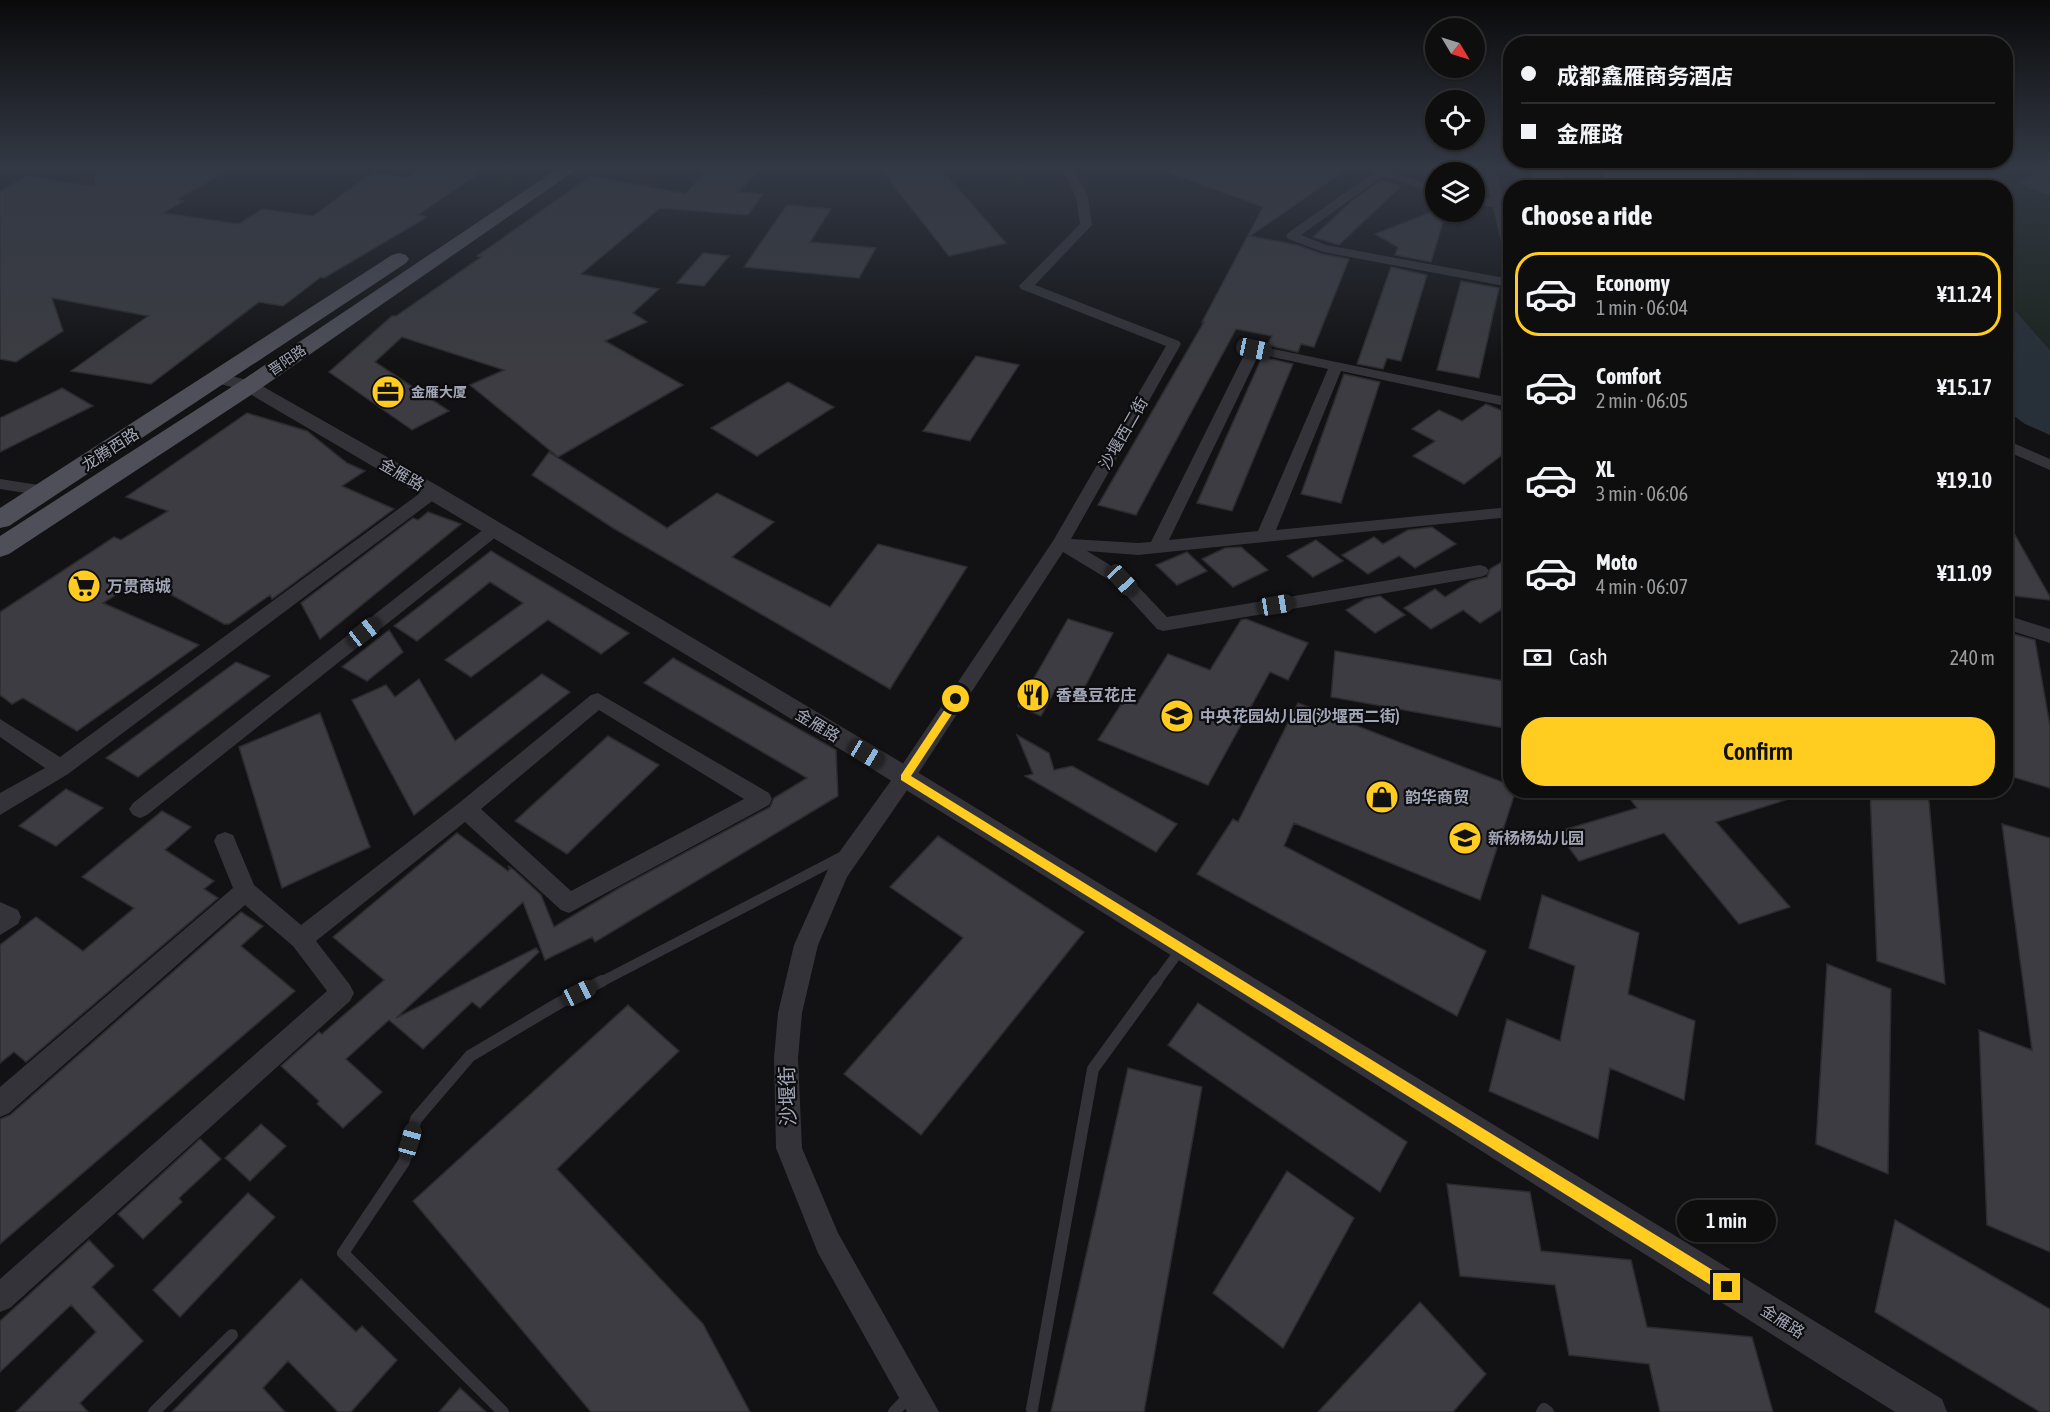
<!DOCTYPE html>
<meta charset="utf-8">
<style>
:root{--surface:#0e0e0f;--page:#171718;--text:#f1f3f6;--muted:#9b9c9e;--line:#2e2e2f;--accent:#ffcc1f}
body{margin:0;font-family:"Asap Condensed","Noto Sans SC",sans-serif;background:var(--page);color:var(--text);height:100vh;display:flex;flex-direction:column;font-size:22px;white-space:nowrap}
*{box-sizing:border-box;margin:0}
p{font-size:20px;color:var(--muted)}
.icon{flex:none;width:33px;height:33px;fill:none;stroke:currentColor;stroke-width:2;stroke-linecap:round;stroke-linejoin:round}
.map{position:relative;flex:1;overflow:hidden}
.panel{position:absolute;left:1503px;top:180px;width:510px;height:618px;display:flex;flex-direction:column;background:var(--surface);border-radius:24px;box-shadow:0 2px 4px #0004,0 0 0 2px var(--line)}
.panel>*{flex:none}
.hud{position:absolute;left:1503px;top:36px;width:510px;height:132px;border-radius:24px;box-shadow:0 2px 4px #0004,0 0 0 2px var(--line);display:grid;align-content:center;height:132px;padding:0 18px;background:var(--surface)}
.needle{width:39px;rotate:128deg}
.buttons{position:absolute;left:1425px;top:18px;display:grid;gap:12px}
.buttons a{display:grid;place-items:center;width:60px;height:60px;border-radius:50%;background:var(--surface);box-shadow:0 2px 4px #0004,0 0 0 2px var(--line);font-size:30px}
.end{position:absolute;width:27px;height:27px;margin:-14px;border:8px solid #ffcc1f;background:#111;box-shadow:0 0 0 3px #111}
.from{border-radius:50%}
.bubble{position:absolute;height:42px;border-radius:21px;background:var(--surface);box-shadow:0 2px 4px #0004,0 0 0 2px var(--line);font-size:20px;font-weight:600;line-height:42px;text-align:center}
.car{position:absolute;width:18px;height:36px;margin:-18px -9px;border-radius:8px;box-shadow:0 0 4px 2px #0007;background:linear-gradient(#222 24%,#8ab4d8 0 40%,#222 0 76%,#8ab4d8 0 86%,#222 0)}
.hud b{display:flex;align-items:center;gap:21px;height:57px;font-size:22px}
.hud b+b{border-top:2px solid var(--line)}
.hud i{width:15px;height:15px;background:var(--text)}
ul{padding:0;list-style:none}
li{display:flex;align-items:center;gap:18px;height:84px;margin:0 12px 9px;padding:0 6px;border:3px solid transparent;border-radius:24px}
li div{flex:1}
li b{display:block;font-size:22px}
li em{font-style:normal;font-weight:600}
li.on{border-color:var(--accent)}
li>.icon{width:54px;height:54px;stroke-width:1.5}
h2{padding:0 18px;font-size:27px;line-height:72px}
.pay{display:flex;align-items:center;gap:15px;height:66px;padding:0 18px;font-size:22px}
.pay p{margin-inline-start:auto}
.cta{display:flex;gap:12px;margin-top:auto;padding:12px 18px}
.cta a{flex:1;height:69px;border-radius:24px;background:var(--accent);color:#111;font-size:24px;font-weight:600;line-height:69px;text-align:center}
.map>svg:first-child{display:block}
</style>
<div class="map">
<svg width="2050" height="1412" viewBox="0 0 2050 1412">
<rect width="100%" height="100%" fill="#121214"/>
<path fill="#1c241e" d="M1857,167H2050V350L2006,300V188L1881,187Z"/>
<path fill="#272f38" d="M1784,167H1857L1881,187H1803Z
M2006,300L2050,350V435L2025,424L2006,410Z"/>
<path fill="#3c3c42" stroke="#2c2c30" stroke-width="1.5" d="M97,167H235L177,199L184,201L163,213L239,224L262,209L313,216L373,172L407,178L425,167H488L418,215L427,217L324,278L321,277L283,306L259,302L151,384L71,371L148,316L52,298L63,331L16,362L0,359V191L27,176L95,187Z
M708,167H764L738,192L763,194L748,215L660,208L581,274L659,289L633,313L647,322L605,341L683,385L558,457L470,385L504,370L402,337L375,362L449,411L412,430L329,372L392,316H396L481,257L477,256L591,176L686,194Z
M879,167H939L1006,243L949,256Z
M1159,167H1350L1250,236L1297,245L1322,254L1349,259L1314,347L1301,344L1298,352L1267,345L1272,336L1236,329L1136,515L1098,505L1204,322H1202L1263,207L1159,169Z
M1529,167H1558L1567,188H1538Z
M1600,167H1732L1745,188H1610Z
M2047,167H2050V195L2017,183Z
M1381,180L1401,186L1339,245L1313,237L1352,201Z
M787,205L831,209L810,242L876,248L859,278L744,267Z
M1431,212H1446L1431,262L1395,255L1398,247L1375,234Z
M703,253L729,256L704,286L677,283Z
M1391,267L1427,275L1401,361L1387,358L1383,369L1357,364Z
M1461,281L1499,288L1479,378L1437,370Z
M976,356L1019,365L970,441L923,431Z
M1262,357L1293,364L1232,511L1197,503Z
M1344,374L1380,382L1341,503L1301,494Z
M788,382L834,407L757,456L711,428Z
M62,388L93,406L0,452V418Z
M1486,404L1510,414V449L1464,484L1413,456L1435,441L1412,429L1439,410L1462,421Z
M247,413L307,431L347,463L365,471L342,486L394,509L272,599L270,595L229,624H224L141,578L103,603L199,645L77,731L23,698L12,704L0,695V612L114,537L121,540L168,511L126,497Z
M549,452L667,528L717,493L774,522L732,557L830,607L878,544L967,567L890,689L613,528L532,475Z
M428,512L461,524L320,639L301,603L413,518L418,520Z
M2006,519L2050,597V600L2006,595Z
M1432,527L1456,544L1415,568L1399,556L1368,574L1342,555L1374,537L1383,544L1408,530Z
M1316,540L1343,561L1313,577L1287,556Z
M1241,547L1268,570L1233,587L1202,559L1225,548Z
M491,551L629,633L601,654L548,620L471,677L445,660L523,603L490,582L417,641L394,626Z
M1187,552L1207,571L1177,585L1156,565Z
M1510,557V604L1480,623L1463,610L1431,629L1404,608L1435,589L1445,597L1471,581L1487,577L1490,569Z
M1380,596L1405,615L1375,633L1346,610L1365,599Z
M1068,619L1113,633L1079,698L1055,690L1041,716L1018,706Z
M1246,619L1308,643L1288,680L1270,672L1208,785L1098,740L1124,700L1136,705L1168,654L1210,670L1241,620Z
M389,630L403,652L367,681L342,667Z
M2006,632L2035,640L2050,726V788L2006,775Z
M1335,651L1510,682V729L1331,697Z
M673,658L836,750L838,796L595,942L592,937L545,960L523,902L396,1018L536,948L539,952L480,1008L472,1002L423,1049L389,1020L346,1059L382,1092L343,1128L317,1104L319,1101L281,1066L319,1032L322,1034L384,980L333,937L457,833L508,871L510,869L508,866L514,870L541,895L554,927L621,887L770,807L774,798L807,778L644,683Z
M236,662L270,676L138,777L106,758Z
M542,674L570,692L414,815L352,700L386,685L395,697L419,679L455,741Z
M1298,703L1510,785V790H1516L1480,900L1294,823L1284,846L1486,951L1457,1016L1197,874L1233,819L1238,822Z
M320,713L370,847L282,888L239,747Z
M1017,735L1049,753L1054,770L1072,766L1177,824L1156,852L1025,776L1033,774Z
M608,736L659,765L567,854L515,821Z
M66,789L103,808L56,846L19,826Z
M1623,790H1800L1801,795L1716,822L1790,907L1739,924L1664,833L1579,861L1557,832L1637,808Z
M1870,790H1928L1945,984L1877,961Z
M162,811L191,827L165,850L214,881L204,889L218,898L26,1062L14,1052L0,1063V945L36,917L83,951L134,908L82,877Z
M2002,824L2050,838V1252L1987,1225L1979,1030L2032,1050Z
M938,836L1084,932L921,1135L844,1074L963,938L890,887Z
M1542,895L1639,933L1628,994L1695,1021L1684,1100L1610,1068L1598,1139L1489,1091L1507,1019L1560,1041L1575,966L1529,948Z
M241,912L263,926L241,946L295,991L0,1244V1119L10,1115Z
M1827,964L1891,989L1888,1174L1816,1144Z
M1198,1003L1407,1142L1380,1192L1168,1045Z
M628,1005L679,1051L557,1169L703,1324L750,1412H591L413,1201Z
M1128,1068L1202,1087L1144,1412H1051Z
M261,1124L286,1146L250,1181L225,1158Z
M200,1139L221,1159L179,1198L182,1202L143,1239L118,1214Z
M1287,1171L1354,1218L1283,1348L1213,1293Z
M1447,1184L1530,1192L1541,1251L1631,1260L1647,1327L1752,1337L1773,1412H1660L1649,1364L1569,1355L1555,1285L1460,1276Z
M248,1193L275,1217L180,1317L153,1290Z
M1895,1220L2050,1309V1412H2040L1875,1312Z
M89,1240L114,1266L92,1287L143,1341L80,1403L88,1412H16L96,1332L71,1305L0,1372V1321Z
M301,1279L356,1332L362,1326L397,1360L351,1412H338L288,1361L263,1388L285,1412H172Z
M1420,1302L1486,1374L1453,1412H1318Z
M460,1388L486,1412H439Z"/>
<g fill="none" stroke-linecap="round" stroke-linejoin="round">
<path stroke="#333339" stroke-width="10" d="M599,983L841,857
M1156,983L1181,949"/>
<path stroke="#333339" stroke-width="12" d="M1032,1409L1093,1069L1157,981
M154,1412L232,1335
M503,1412L343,1253L404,1162L416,1119L470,1056L559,1003L602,981
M894,1412L911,1394
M1542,1412L1544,1409L1548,1412"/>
<path fill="#333339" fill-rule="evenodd" d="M665,167H679L673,170Z
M1061,167H1073L1088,197L1092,225L1035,285L1179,341L1181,344L1071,539L1138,543L1151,542L1247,349L1254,345L1510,398V407L1341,371L1276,530L1510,507V517L1138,555L1087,551L1128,576L1167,617L1480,565L1486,567L1489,571L1486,575L1480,577L1163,631L1157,629L1116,584L1063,552L912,783L847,877L818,945L802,1013L798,1058L802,1148L838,1233L939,1412H907L818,1253L776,1148L774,1058L778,1013L794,945L830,865L898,771L1053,541L1166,346L1021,289L1019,286L1080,224L1076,197ZM1259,354L1328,369L1258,531L1169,540Z
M1365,167H1377L1436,187V194L1383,176L1301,235L1326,245L1510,279V287L1323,252L1288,239L1286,236L1288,233L1373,173L1366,170Z
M1484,167H1496L1510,230V259L1504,255L1493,207L1474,204V196L1491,199Z
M1737,167H1749L1767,188H1754Z
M2006,440L2050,459V470L2006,451Z
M0,479L45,486L51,487L53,491L51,495L45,496L0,489Z
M433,487L439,488L441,492L439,496L68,774L0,815V793L45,768L0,737V719L60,757L427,488Z
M495,523L501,525L503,529L501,533L147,815L140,818L133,815L129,809L133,803L489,525Z
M2006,615L2050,629V643L2006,629Z
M598,693L769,793L772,799L769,805L569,913L561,910L465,822L316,941L350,985L354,993L350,1001L10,1308L0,1312V1279L327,991L293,946L245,905L9,1113L0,1117V1087L233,888L214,841L217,835L225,832L233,835L254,885L301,925L459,803L591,695ZM599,710L744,799L571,891L481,809Z
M0,902L18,910L21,917L18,924L0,935Z"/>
<path fill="#333339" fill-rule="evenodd" d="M219,373L255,382L440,487L914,770L1942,1399L1947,1412H1895C1347,1067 802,716 243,390L213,382L210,378L213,374Z"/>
<path fill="#4e4f58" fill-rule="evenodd" d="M560,167H580L257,391L9,554L0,557V536L241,381Z
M399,253L406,255L409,259L406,263L9,526L0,528V508L392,255Z"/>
</g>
<linearGradient id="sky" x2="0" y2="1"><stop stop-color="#0a0a0b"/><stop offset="0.46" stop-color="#333945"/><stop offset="1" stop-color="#333945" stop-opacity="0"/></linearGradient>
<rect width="2050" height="364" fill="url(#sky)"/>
<path fill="#ffcc1f" d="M956,696L961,699L960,702L911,776L1732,1282L1734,1287L1732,1292L1727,1294L1722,1292L901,780V775L953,697Z"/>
<defs>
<symbol id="office-disc" viewBox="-11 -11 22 22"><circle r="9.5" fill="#ffcc1f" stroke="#0d0d0f"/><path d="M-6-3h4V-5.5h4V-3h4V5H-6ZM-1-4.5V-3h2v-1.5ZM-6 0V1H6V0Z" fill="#111"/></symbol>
<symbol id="supermarket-disc" viewBox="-11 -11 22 22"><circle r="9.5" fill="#ffcc1f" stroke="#0d0d0f"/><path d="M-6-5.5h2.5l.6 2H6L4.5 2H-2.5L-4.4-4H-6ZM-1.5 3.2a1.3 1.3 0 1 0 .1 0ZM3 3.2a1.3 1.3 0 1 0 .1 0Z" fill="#111"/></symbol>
<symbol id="restaurant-disc" viewBox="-11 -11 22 22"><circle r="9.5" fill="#ffcc1f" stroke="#0d0d0f"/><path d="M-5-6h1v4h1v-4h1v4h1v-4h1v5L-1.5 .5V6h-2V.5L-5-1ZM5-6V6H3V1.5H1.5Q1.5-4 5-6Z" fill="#111"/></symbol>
<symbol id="school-disc" viewBox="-11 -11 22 22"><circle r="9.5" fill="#ffcc1f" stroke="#0d0d0f"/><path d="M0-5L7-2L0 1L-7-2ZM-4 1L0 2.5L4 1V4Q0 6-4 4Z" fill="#111"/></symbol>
<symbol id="shop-disc" viewBox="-11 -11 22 22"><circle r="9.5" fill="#ffcc1f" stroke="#0d0d0f"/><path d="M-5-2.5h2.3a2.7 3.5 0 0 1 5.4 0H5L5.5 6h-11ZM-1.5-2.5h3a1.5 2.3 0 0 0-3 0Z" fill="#111"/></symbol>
</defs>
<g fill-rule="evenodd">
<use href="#office-disc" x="369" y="373" width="38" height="38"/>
<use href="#supermarket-disc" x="65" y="567" width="38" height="38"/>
<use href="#restaurant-disc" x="1014" y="676" width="38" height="38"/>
<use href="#school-disc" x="1158" y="697" width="38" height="38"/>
<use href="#shop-disc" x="1363" y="778" width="38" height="38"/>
<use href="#school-disc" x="1446" y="819" width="38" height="38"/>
</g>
<g text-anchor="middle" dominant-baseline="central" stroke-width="4.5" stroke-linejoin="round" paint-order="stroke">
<g font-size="14" fill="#a2a6b6" stroke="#0d0d0f">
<text transform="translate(287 360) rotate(-34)">晋阳路</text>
</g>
<g font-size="14" font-weight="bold" fill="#a2a6b6" stroke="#0d0d0f" text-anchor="start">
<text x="411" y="392">金雁大厦</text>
</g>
<g font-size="16" fill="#a2a6b6" stroke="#0d0d0f">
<text transform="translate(1123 433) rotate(-60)">沙堰西二街</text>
<text transform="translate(110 449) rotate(-33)">龙腾西路</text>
<text transform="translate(402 474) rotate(30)">金雁路</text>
<text transform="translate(818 725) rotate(31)">金雁路</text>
<text transform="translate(1783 1321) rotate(32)">金雁路</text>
</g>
<g font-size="16" font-weight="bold" fill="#a2a6b6" stroke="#0d0d0f" text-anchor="start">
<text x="107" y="586">万贯商城</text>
<text x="1056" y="695">香叠豆花庄</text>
<text x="1200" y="716">中央花园幼儿园(沙堰西二街)</text>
<text x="1405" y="797">韵华商贸</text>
<text x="1488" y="838">新杨杨幼儿园</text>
</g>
<g font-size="20" fill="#a2a6b6" stroke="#0d0d0f">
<text transform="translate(787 1096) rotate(-92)">沙堰街</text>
</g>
</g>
</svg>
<div class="buttons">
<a><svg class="needle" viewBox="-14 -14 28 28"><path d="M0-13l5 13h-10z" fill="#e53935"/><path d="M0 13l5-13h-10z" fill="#9b9c9e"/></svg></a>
<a><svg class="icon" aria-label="locate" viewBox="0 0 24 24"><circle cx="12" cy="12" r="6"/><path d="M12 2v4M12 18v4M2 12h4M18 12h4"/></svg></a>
<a><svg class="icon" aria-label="layers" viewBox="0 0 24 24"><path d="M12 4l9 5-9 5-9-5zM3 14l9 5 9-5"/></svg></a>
</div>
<i class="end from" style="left:956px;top:699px"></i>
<i class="end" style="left:1727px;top:1287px"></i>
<div class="bubble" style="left:1677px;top:1200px;width:99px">1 min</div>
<i class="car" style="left:1254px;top:349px;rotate:102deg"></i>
<i class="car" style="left:1122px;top:580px;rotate:137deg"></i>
<i class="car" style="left:1276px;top:605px;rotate:80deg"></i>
<i class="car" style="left:364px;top:632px;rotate:52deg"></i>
<i class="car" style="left:866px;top:754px;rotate:121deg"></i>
<i class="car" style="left:579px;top:993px;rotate:64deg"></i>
<i class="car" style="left:410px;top:1141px;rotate:16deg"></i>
<div class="hud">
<b><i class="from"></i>成都鑫雁商务酒店</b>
<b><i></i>金雁路</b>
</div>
<section class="panel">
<h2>Choose a ride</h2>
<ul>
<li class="on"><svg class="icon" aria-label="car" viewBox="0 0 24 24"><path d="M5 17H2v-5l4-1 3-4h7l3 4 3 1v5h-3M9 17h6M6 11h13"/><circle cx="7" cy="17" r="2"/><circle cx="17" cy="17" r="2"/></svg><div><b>Economy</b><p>1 min · 06:04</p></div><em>¥11.24</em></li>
<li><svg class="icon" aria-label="car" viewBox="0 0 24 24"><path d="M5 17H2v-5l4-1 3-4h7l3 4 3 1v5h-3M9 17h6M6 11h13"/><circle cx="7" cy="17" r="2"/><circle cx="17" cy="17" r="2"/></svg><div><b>Comfort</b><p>2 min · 06:05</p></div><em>¥15.17</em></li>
<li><svg class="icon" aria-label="car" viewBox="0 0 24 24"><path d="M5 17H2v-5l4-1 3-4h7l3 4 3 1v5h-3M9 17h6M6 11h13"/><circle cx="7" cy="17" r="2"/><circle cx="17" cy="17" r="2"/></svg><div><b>XL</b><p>3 min · 06:06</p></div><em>¥19.10</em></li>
<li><svg class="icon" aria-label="car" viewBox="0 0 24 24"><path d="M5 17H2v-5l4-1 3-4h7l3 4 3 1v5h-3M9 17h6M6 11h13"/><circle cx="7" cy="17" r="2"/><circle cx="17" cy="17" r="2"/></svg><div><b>Moto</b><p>4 min · 06:07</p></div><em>¥11.09</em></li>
</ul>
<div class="pay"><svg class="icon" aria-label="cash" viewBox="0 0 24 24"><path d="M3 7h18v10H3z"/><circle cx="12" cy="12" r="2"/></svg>Cash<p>240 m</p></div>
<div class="cta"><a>Confirm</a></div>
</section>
</div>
